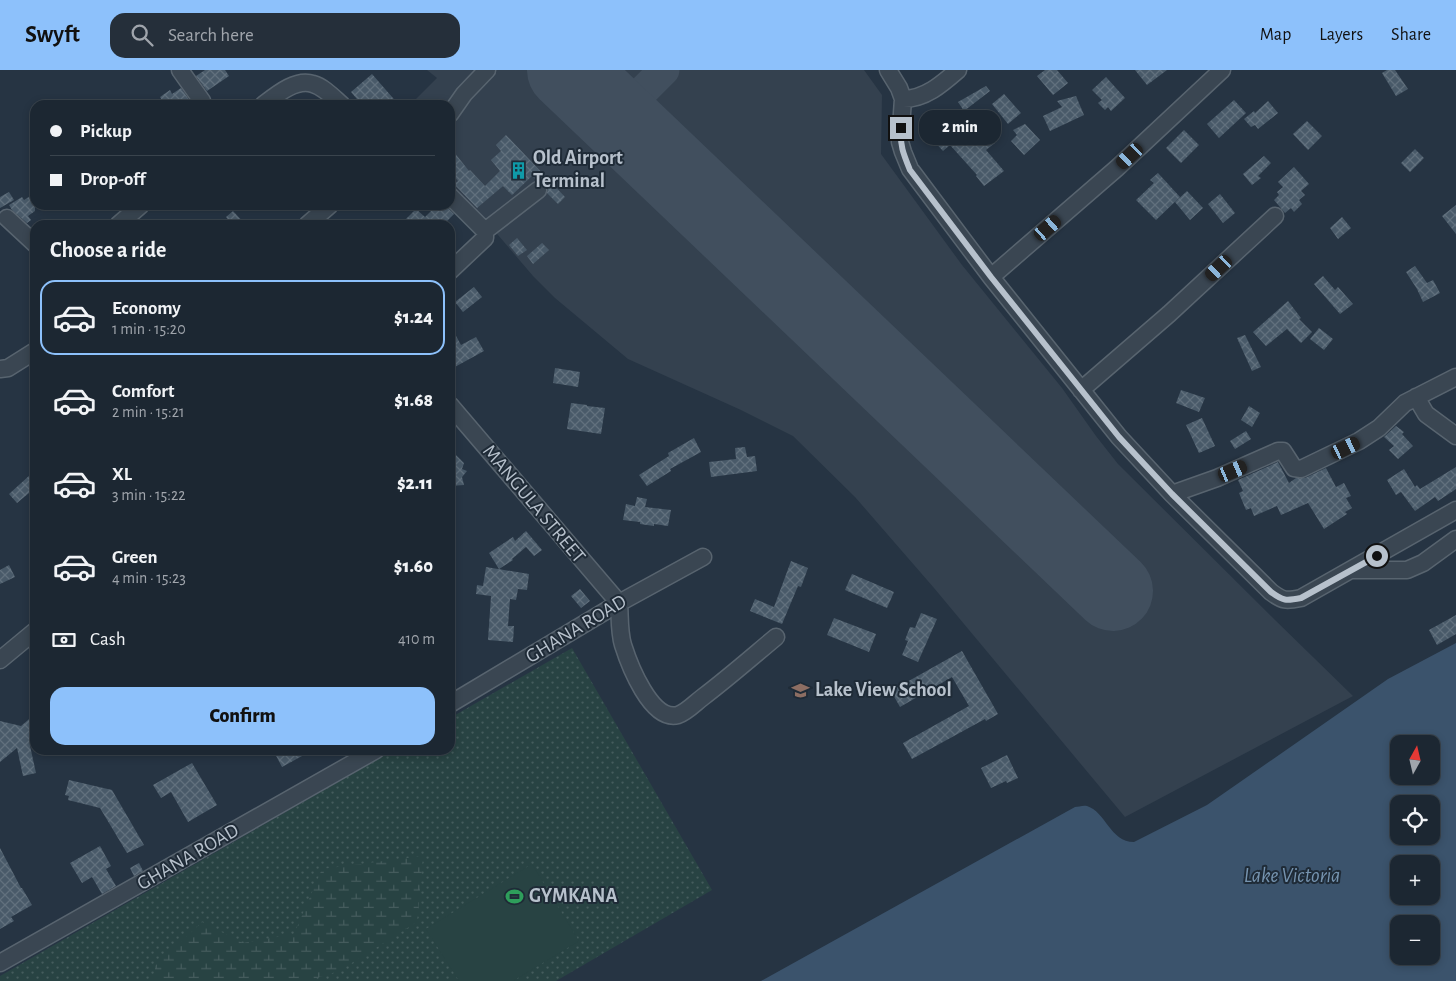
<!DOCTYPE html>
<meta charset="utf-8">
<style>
:root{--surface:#1c2732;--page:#252f3a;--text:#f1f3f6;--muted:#a0a5ac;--line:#3a444d;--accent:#8dc1fb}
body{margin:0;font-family:"Alegreya Sans",sans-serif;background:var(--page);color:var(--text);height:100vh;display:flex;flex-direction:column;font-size:19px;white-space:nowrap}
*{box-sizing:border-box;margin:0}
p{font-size:16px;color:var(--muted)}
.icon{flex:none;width:28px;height:28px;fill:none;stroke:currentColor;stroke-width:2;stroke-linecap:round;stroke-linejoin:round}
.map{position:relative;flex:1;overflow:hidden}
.details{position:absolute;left:30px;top:150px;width:425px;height:535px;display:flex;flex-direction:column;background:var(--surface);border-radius:15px;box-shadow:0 2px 8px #0003,0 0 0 1px var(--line)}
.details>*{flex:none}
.banner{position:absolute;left:30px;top:30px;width:425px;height:110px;border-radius:15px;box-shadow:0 2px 8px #0003,0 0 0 1px var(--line);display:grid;align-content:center;height:110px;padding:0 20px;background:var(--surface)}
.needle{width:32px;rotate:8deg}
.controls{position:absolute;left:1390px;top:665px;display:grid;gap:10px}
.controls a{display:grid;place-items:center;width:50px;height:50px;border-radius:10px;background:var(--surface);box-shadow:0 2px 8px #0003,0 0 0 1px var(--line);font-size:25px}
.end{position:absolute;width:22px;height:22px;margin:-11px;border:6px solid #b7c1cc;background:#111;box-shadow:0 0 0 2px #111}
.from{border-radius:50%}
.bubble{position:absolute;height:35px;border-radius:15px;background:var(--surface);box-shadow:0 2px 8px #0003,0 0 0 1px var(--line);font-size:16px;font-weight:800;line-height:35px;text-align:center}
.car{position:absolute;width:15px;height:30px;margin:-15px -8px;border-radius:6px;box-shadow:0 0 4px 1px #0007;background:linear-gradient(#222 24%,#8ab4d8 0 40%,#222 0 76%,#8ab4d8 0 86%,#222 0)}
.banner b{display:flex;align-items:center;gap:18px;height:48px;font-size:19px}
.banner b+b{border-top:1px solid var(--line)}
.banner i{width:12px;height:12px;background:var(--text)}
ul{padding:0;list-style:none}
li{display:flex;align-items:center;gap:15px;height:75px;margin:0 10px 8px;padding:0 10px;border:2px solid transparent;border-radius:15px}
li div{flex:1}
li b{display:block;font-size:19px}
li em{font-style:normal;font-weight:800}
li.selected{border-color:var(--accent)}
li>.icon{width:45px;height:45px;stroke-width:1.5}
h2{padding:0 20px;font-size:22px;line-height:60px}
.pay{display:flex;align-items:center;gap:12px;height:55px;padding:0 20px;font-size:19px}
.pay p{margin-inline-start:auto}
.cta{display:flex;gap:10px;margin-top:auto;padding:10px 20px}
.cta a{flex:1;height:58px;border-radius:15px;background:var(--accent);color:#111;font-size:20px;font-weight:800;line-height:58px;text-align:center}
header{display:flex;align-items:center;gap:30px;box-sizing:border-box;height:70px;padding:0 25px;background:var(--accent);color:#111}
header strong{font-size:24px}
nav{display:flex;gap:28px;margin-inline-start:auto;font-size:18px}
.search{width:350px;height:45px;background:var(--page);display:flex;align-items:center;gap:12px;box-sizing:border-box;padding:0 18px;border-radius:15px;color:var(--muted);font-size:19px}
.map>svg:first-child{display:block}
</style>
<header>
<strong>Swyft</strong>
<div class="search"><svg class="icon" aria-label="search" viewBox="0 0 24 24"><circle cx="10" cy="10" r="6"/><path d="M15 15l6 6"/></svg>Search here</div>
<nav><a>Map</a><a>Layers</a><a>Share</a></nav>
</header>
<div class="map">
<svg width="1456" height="911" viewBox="0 0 1456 911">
<defs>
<pattern id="grass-dots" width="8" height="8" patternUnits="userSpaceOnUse" patternTransform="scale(1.25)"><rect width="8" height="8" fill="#284343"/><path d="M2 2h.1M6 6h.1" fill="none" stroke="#455c5d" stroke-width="1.8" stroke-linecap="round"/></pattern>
<pattern id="wetland-marsh" width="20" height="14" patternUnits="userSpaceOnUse" patternTransform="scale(1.25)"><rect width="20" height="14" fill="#284343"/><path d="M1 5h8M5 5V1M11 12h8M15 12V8" fill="none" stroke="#455c5d"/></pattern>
<pattern id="building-cross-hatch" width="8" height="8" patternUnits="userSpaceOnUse" patternTransform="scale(1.25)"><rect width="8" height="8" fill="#495a69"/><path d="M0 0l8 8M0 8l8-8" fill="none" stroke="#61707d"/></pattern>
</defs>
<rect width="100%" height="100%" fill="#263443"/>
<path fill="#34414f" d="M427,0H864L882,25L881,84L962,195L1062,318L1096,366L1118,394L1274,549L1353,626L1125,747L934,518L855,427L793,366L741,340L628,289L555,228L533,206L486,151L450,114V35H410L437,8Z"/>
<path fill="url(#grass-dots)" d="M572,578L712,820L556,911H0V906L394,680H450V648Z"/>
<path fill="url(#wetland-marsh)" d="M423,786L417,852L339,901L307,911H155V896L202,852L243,873L294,864L322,799Z"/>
<path fill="#284343" d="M532,794L579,871L513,911H459L426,859Z"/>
<path fill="#3b536c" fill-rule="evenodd" d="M1456,573V911H761L1075,737C1078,737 1083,735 1087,736C1106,742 1110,772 1134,772L1207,735L1388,609ZM1399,674H1431V706H1399ZM1399,734H1431V766H1399ZM1399,794H1431V826H1399ZM1399,854H1431V886H1399Z"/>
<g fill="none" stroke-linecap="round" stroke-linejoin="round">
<path stroke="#414f5e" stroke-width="31" d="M632,32L664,0"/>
<path stroke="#414f5e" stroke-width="80" d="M567,0L1113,521"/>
</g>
<path fill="url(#building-cross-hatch)" d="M205,0H225L229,6L207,21L196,6Z
M1045,0H1057L1068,13L1053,25L1037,6Z
M1135,0H1167L1147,15Z
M1387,0H1395L1408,19L1396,26L1382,3Z
M372,4L399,35H362L351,22Z
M1106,7L1125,28L1111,41L1108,37L1105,40L1098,33L1102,30L1092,20Z
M986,16L990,21L964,41L958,32Z
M181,18L190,31L183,35H165L160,27L170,20L172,24Z
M1004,24L1021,43L1008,54L992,34Z
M1076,26L1084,45L1050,61L1043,46L1062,37L1057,31Z
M1234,30L1246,43L1219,68L1207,54Z
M1268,31L1278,43L1258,59L1255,55L1251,57L1244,49L1254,41L1255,43Z
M943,47L952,57L959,51L976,71L989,62L995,73L986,80L1004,101L984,116L976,106L977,105L950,75L943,81L931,68L935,65L930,60Z
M1307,51L1322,66L1308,80L1293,64Z
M1025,54L1040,70L1024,85L1011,71L1017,65L1013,60Z
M1184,60L1199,75L1181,93L1166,78Z
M506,65L565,127L558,134L547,123L548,118L546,114L541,111L536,110L532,106L512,125L503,116L477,138L454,114L458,111L450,102V77L469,101L470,100L485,116L500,101L491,90L501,81L496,75Z
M1415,79L1424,88L1410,102L1401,93Z
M1264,86L1271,93L1258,106L1261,108L1252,115L1243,104Z
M1294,97L1309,114L1301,121L1305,125L1299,130L1302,134L1294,142L1291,138L1285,143L1274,130L1279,125L1277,122L1283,117L1278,112Z
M1158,103L1180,127L1156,150L1136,130L1154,113L1150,110Z
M1187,121L1203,138L1190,150L1175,132Z
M9,122L14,130L0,138V127Z
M35,123V141L28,146L31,150L27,153L12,140L9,135L22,127L24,130Z
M1220,124L1235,143L1223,153L1208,134Z
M437,135H445L454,144L443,155H400L416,139L425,147Z
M1456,135V164L1442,146Z
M233,141L246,155H232L226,147Z
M1342,147L1351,158L1338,169L1330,158Z
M517,168L527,180L518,186L509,175Z
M542,173L549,180L533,194L527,186Z
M1415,196L1427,213L1433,210L1440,223L1423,232L1417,219L1406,202Z
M1323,206L1335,220L1338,217L1353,234L1340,244L1314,214Z
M474,217L482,227L463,242L455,232Z
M1288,231L1301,248L1299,249L1312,262L1301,273L1287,259L1266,276L1253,262Z
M450,255L461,275L476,267L484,281L453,298L450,293Z
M1319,258L1333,269L1324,280L1310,269Z
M1245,265L1261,297L1252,301L1237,268Z
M555,298L580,302L578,317L553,313Z
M1181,320L1205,328L1199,342L1176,333Z
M571,333L587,335V336L605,338L601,364L567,359Z
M1249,336L1260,343L1252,357L1241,350Z
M1202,348L1215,376L1199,383L1186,355Z
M1396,356L1404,362L1402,364L1413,376L1398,389L1389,380L1394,376L1384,367Z
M1246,361L1251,369L1235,379L1230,371Z
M694,368L701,382L670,399L671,401L647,416L639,405L669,386L668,383Z
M745,377L747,387L755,386L757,401L711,407L709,392L736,389L735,378Z
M450,379L464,393L462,399L467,401L462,407L464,415L450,416Z
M1278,392L1289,413L1296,408H1305L1326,398L1336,417L1344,413L1351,426L1346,428L1352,438L1345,442L1347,444L1324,459L1308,433L1281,445L1277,436L1254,446L1251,438L1246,440L1239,423L1243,421L1238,410Z
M1456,397V419L1438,431L1435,427L1415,441L1401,422L1396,425L1387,410L1404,399L1415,417L1417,415L1420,419Z
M30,405L35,411V418L17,433L9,424Z
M637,427L647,429L645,437L671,440L668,456L654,454V456L640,454V452L623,450L626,434L635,436Z
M526,461L542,480L534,486L526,477L512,489L513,490L499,499L489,483L513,467L515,471Z
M791,491L808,498L801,517L798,516L782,554L750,541L755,529L774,537Z
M9,495L15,507L0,514V500Z
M486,497L529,504L527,520L518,519L516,530L510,529L508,556H514L513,572L488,570L491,526L476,524L477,515L483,516Z
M852,504L894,522L887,538L845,520Z
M580,519L590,531L581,538L571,526Z
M921,543L937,549L918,592L902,585L908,571L905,570L910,557L915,558Z
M1456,545V564L1437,575L1429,560Z
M834,548L876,564L869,582L827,565Z
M962,581L998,644L986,651L985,649L912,689L903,673L969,636L952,607L900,637L891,621Z
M35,644V677L30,676L36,703L23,706L17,678L0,692V651L21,656Z
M273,680H313L282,697Z
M1007,685L1018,708L1007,713L1006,711L991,718L981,698Z
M192,693L217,735L188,752L171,722L161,728L153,715Z
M69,710L112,720L144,775L127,783L100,738L68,730L69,726L65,725Z
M100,776L111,796L106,799L116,816L102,824L92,807L82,813L70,793Z
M0,778L21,818H22L32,835L11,847L14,851L0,859Z
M139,793L143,801L134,806L130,798Z"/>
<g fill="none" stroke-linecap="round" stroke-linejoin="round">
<defs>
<path id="minor" d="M180,0L202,31L203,35
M888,0L899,18L903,29L900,72L903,82L910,99L991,207L1119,367L1172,424L1271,522C1283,531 1286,531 1301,528L1456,440
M903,29C925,29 942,14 958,0
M263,35C276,25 296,8 313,14C324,17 334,28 342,35
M450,44L464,24L487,0
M450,126L485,161
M7,148L35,174
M118,155L141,135
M307,155L330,135
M485,161L538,120
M450,201L485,168V161
M991,207L1117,98L1222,0
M0,299L8,298L35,281
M1081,320L1169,244L1275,146
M1416,327L1426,344L1456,366
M450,335L619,533C620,546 619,562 623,575C629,594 651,652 678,645C687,642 695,633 703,627C728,608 752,587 776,567
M1172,424L1217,408L1278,381H1283L1294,398L1301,399L1359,371L1379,358L1405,333L1456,307
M1351,500H1407L1423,493L1456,469
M0,590L35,561
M450,634L619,533L703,487
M0,893L376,680"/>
</defs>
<use href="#minor" stroke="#58646f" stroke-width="19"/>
<use href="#minor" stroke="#3a4652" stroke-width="16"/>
</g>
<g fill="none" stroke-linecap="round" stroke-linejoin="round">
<path stroke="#b7c1cc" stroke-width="6" d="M901,58C900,76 903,83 910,100L991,207L1119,367L1172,424L1271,522C1283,531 1286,531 1301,528L1377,486"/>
</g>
<defs>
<symbol id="building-bare" viewBox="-9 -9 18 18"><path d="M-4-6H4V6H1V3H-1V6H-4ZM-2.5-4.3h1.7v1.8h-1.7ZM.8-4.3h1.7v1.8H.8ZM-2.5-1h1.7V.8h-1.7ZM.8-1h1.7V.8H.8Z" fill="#0f9aa8" stroke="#1f2b37" stroke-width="2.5" paint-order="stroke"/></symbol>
<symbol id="school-bare" viewBox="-9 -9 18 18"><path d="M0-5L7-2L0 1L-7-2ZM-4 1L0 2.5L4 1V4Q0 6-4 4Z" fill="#8d6e63" stroke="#1f2b37" stroke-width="2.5" paint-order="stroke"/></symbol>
<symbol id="stadium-bare" viewBox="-9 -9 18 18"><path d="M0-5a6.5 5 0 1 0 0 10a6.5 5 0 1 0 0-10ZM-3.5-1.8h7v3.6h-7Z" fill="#2e9e5b" stroke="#1f2b37" stroke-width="2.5" paint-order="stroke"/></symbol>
</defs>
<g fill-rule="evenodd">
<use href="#building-bare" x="506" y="88" width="25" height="25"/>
<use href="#school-bare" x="788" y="608" width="25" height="25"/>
<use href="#stadium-bare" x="502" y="814" width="25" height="25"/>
</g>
<g text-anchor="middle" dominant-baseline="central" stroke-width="4" stroke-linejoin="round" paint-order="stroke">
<g font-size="20" font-weight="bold" fill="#b7c1cc" stroke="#1f2b37" text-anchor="start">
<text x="533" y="88">Old Airport<tspan x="533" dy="23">Terminal</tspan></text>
<text x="815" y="620">Lake View School</text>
<text x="529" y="826">GYMKANA</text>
</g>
<g font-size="20" fill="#b7c1cc" stroke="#1f2b37">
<text transform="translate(534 434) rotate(50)">MANGULA STREET</text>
<text transform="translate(576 559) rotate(-31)">GHANA ROAD</text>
<text transform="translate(188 787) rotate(-30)">GHANA ROAD</text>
</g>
<g font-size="21" font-style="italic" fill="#7694b0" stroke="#1f2b37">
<text x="1292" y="805">Lake Victoria</text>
</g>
</g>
</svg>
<div class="controls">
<a><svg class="needle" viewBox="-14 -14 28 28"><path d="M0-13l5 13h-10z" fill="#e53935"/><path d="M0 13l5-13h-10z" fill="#a0a5ac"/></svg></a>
<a><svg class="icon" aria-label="locate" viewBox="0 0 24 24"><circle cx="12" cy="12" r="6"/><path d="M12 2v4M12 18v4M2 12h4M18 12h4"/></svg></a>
<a>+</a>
<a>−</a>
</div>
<i class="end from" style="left:1377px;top:486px"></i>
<i class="end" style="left:901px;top:58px"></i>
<div class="bubble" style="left:919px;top:40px;width:82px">2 min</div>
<i class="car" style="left:1130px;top:86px;rotate:227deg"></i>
<i class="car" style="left:1048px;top:158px;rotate:49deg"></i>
<i class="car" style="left:1219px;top:198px;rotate:227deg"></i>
<i class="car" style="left:1346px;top:378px;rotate:64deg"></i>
<i class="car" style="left:1233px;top:401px;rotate:67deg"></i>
<div class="banner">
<b><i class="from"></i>Pickup</b>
<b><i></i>Drop-off</b>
</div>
<section class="details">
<h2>Choose a ride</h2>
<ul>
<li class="selected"><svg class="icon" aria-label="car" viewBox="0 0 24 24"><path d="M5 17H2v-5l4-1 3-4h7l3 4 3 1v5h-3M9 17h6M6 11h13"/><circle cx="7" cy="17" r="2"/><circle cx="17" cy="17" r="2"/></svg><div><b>Economy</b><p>1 min · 15:20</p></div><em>$1.24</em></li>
<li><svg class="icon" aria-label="car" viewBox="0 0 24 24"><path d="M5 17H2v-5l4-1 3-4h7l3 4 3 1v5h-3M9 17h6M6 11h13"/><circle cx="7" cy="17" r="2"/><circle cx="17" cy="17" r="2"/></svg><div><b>Comfort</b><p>2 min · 15:21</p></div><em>$1.68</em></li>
<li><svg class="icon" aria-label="car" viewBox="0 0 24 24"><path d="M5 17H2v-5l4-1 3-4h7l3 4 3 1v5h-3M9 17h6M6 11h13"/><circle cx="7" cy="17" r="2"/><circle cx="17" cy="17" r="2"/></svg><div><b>XL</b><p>3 min · 15:22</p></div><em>$2.11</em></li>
<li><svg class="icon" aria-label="car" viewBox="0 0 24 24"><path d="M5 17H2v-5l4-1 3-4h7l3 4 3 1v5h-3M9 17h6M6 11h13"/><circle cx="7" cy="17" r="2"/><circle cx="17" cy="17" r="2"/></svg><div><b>Green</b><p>4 min · 15:23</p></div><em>$1.60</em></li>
</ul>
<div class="pay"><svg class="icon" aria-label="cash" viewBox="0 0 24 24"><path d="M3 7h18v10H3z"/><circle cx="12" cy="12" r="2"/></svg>Cash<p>410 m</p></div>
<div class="cta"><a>Confirm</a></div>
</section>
</div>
